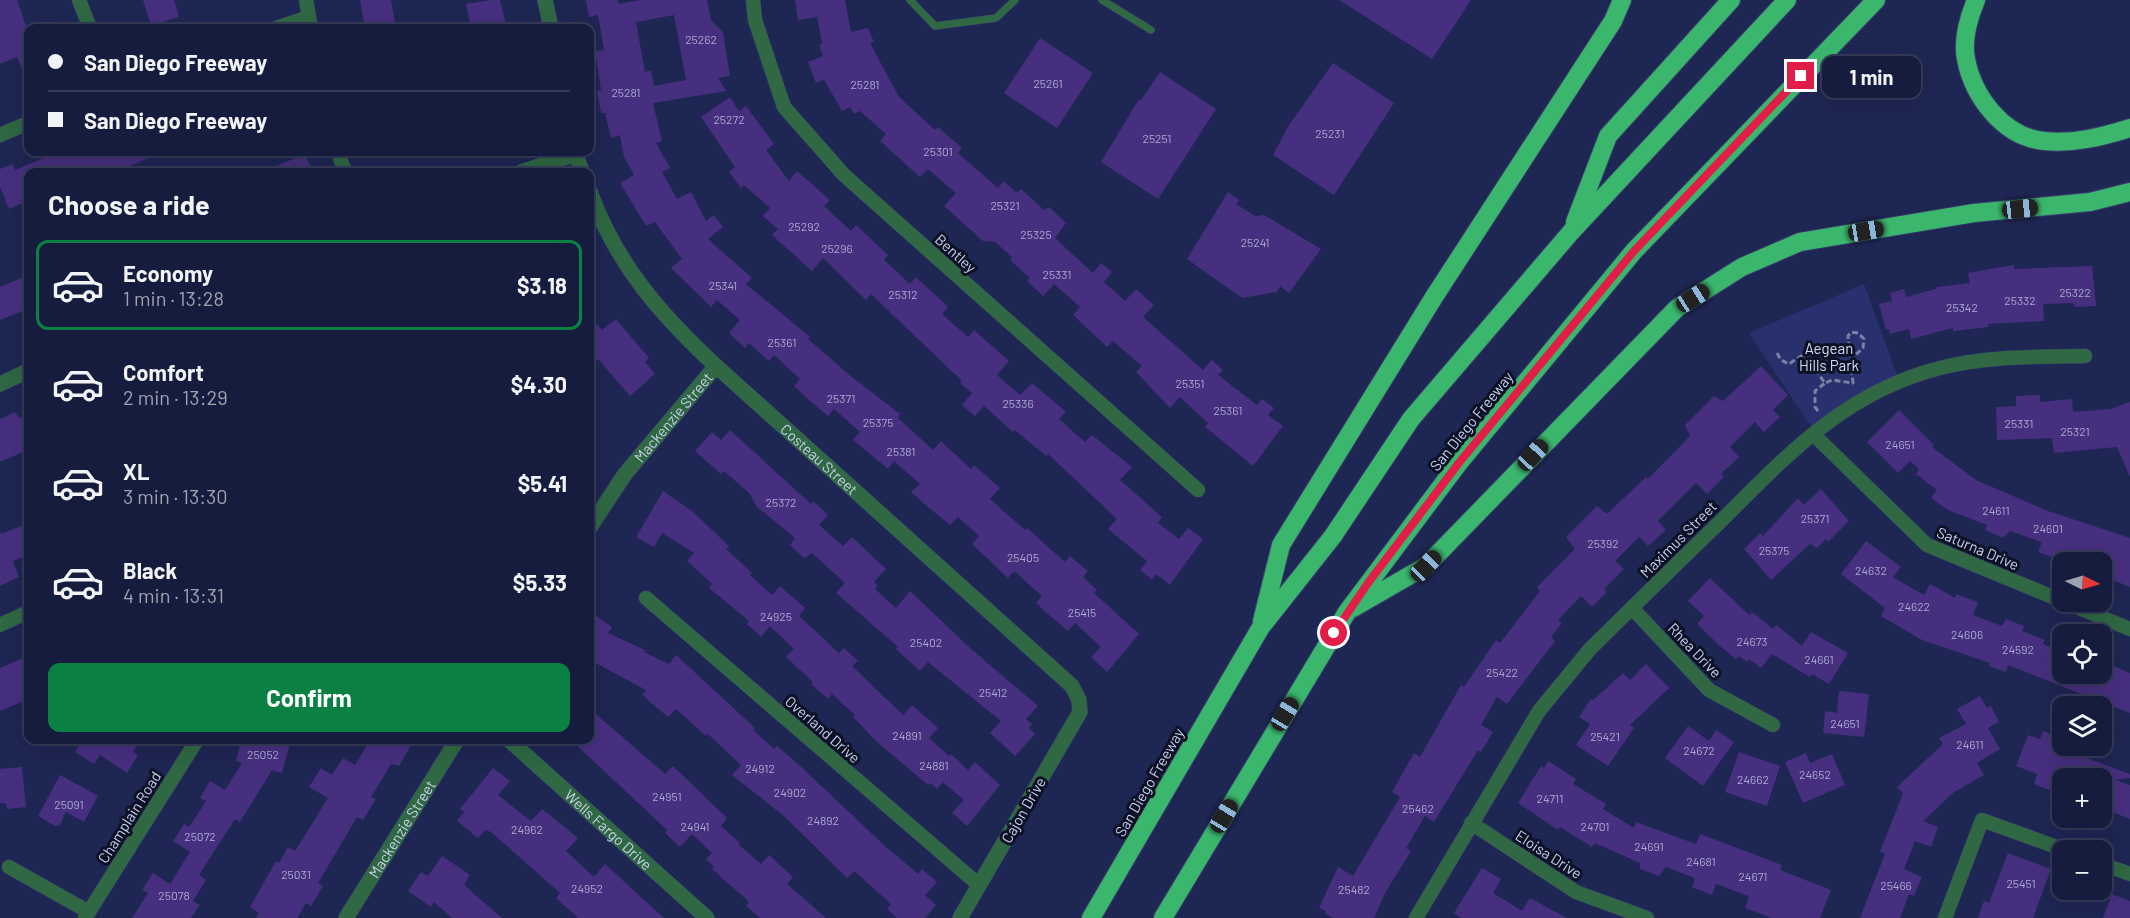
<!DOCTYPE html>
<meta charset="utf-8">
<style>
:root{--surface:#161c3e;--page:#232949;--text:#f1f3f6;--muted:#9ea1b0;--line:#353a58;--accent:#0b8043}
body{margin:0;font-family:Barlow,sans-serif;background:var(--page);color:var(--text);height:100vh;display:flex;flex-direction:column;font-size:22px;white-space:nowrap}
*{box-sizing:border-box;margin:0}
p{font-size:20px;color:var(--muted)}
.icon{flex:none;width:33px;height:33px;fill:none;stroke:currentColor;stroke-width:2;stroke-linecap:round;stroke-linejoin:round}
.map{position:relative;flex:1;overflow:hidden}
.details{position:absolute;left:24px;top:168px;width:570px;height:576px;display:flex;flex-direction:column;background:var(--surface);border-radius:12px;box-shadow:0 6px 24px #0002,0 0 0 2px var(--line)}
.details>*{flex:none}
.banner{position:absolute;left:24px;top:24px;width:570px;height:132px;border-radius:12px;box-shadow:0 6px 24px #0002,0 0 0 2px var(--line);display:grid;align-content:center;height:132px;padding:0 24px;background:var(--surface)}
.needle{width:39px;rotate:95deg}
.tools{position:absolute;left:2052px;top:552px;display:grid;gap:12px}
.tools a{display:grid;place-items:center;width:60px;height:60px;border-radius:12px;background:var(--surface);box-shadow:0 6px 24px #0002,0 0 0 2px var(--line);font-size:30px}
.end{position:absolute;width:27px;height:27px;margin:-14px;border:8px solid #e11d48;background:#fff;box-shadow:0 0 0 3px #fff}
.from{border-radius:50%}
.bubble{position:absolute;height:42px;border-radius:12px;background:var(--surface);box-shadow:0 6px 24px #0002,0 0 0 2px var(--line);font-size:20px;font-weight:700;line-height:42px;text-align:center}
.car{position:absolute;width:18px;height:36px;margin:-18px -9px;border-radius:8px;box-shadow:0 0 4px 2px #0007;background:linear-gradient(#222 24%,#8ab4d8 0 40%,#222 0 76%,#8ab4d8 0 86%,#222 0)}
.banner b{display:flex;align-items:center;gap:21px;height:57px;font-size:22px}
.banner b+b{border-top:2px solid var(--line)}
.banner i{width:15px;height:15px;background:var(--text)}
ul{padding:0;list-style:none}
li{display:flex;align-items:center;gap:18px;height:90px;margin:0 12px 9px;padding:0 12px;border:3px solid transparent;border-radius:12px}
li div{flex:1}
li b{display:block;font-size:22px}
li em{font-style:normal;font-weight:700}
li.current{border-color:var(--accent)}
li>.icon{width:54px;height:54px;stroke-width:1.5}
h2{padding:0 24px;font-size:27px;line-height:72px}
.cta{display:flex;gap:12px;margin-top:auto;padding:12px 24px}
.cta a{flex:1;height:69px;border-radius:12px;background:var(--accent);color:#fff;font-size:24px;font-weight:700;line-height:69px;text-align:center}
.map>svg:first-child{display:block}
</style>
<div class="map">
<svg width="2130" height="918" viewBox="0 0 2130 918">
<rect width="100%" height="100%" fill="#1e2653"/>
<path fill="#28316e" d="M1864,284L1898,378L1811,427L1749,333Z"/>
<path fill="#472f7f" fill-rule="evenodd" d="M0,0H17L28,31V83L17,57L0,64Z
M143,0H174L179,17L151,26Z
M360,0H391L396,28H365Z
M491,0H500L507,28H471L466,4Z
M586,0H618L619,4L640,0H707L711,20L723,32L730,76L718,78L726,91L653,103L662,141L656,143L670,168L662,172L677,199L691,192L706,221L714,215L723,227L708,239L752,278L746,284L810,337L808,339L852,377L900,414L898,418L933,450L941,441L971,469L974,465L1000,488L990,499L1025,530L1027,528L1065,562L1070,556L1088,571L1083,577L1097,590L1094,593L1139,634L1107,672L1091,657L1101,647L1075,623L1068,631L1049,615L1036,603L1042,596L1014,571L1008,578L972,544L979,536L958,517L950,525L928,507L911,492L920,484L894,461L888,469L853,440L860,432L834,409L828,416L808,399L794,386L800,379L774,355L769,361L749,343L745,348L729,333L740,320L717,300L711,307L671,268L682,259L655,222L646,226L620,183L634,175L624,157L620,135L611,138L605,113H601L597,91L601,90L595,51L604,50L598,15L589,17ZM674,15L686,80L654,86L651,70L645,72L636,22Z
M795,0H845L851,32L868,28L874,42L870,43L899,97L935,130L938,127L962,148L958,153L998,188L1004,181L1017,193L1021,189L1044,210L1049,207L1066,223L1055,238L1093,273L1101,263L1112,272L1104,282L1125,301L1136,289L1154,305L1143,317L1203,370L1212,360L1223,370L1218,375L1257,405L1262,399L1274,408L1268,415L1283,426L1253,466L1205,427L1208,423L1180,397L1170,408L1136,372L1142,366L1113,341L1107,347L1073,315L1080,307L1054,284L1043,296L1027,281L1030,278L1010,260L1012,257L995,242L983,241L944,206L956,193L928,169L920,177L880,141L886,134L860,111L854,114L850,107L842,111L824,80L816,83L808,62L823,56L819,45L822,44L817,17L798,20Z
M1339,0H1471L1432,59Z
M1040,38L1093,73L1057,128L1004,93Z
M1333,63L1394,103L1334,195L1273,155L1289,125Z
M1160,72L1216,109L1158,199L1101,162L1139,99L1141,100Z
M730,97L739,111L746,106L774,144L766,150L789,181L797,171L830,200L824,206L851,231L856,225L888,255L884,260L910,284L916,277L948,307L942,314L968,337L974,330L1009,361L997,375L1020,395L1032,383L1066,412L1059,419L1085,442L1092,435L1132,467L1120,480L1162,517L1158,523L1179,539L1188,528L1203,539L1170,585L1156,574L1152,580L1140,570L1147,561L1108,529L1117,519L1048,454L1046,456L1015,430L1013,432L984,406L975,416L962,405L972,393L960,383L962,381L871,294L866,300L823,258L812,271L772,235L778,229L763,216L770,208L744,185L741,188L729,172L735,167L701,117Z
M44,152H163L116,172H28V201L9,209L0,187V169L13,164L15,170L46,157Z
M305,154L313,172H262Z
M1228,192L1239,200L1236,204L1255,216L1264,215L1321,249L1289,293L1280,286L1277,292L1242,298L1187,259Z
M2014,265V269L2092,266L2096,306L2075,307L2073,303L2043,304L2044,321L1988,324V327L1953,331V328L1911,339L1909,329L1890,334L1889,329L1886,330L1879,304L1892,301L1890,293L1904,289L1906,297L1936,289V287L1970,283L1968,273Z
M28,275V309L0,320V287Z
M590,316L602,330L616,319L649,358L645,362L655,374L630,396L598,359L590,367Z
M1761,366L1788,395L1773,410L1780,417L1764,432L1755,422L1730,447L1739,457L1721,474L1724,477L1707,494L1696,483L1658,521L1666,530L1648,546L1639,537L1615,561L1624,569L1604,589L1607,592L1592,607L1581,596L1558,620L1562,623L1551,637L1555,641L1507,704L1497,697L1481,725L1493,732L1481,752L1478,750L1434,822L1425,816L1406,848L1411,851L1385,893L1374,918H1333L1325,913L1326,911L1319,908L1338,867L1353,876L1400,797L1392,792L1414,753L1420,757L1461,685L1464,687L1496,640L1500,643L1540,591L1537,587L1575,549L1566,537L1597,506L1607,514L1646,477L1648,479L1690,436L1685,425L1714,396L1723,401Z
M2040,395V402L2072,399L2073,412L2111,409L2130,402V477L2117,447L2054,453L2052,438L1997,440L1996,407L2016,406V396Z
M1899,410L1934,445L1932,447L1976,480L2048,511L2130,538V587L2102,576V562H2066L2038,552L2042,542L2010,531L2003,538L1985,530L1987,525L1948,510L1931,498L1937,490L1916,474L1919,469L1910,461L1898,473L1867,442Z
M15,412L19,418L28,414V450L0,462V419Z
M730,430L811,504L813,501L828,515L819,525L843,546L852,537L886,569L874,582L878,585L875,589L885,598L896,608L910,591L970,648L1038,706L1026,719L1032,724L1029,728L1035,734L1015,756L990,733L1001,721L928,662L920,671L896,649L898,647L836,593L845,583L812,553L804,558L790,545L795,538L757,507L749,493L724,471L721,474L695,451L712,432L721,440Z
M1821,489L1849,521L1828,542L1826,539L1817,548L1810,544L1771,580L1744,549L1760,533L1763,536L1798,498L1804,505Z
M663,491L692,511L729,546L726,549L752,573L750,575L772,595L780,586L805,608L799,616L839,653L844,648L858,661L852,666L903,715L912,705L938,728L929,738L949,756L951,754L968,770L975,762L1000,785L967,826L952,813L964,800L943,782L937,789L930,783L928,785L877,742L853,717L855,715L832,694L828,699L811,684L813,682L786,657L794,649L770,626L761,637L747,624L749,621L709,588L712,584L687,561L694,553L662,533L654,547L636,537Z
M28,523V555L13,561L19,577L0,586V532L1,534Z
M1866,541L1901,567L1893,577L1924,595L1930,584L1955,598L1956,594L1978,602L1973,615L2002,626L2006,619L2024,626L2022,631L2045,640L2043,644L2062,652V674H2106L2109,664L2130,673V713L2008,665L2006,672L1989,666L1990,663L1922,640L1881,616L1885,608L1841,574Z
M1710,578L1747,613L1750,615L1752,612L1773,629L1776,625L1802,646L1811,632L1848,653L1829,684L1812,674L1810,677L1772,654L1761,668L1749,659L1747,662L1739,656L1736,659L1719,645L1697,624L1704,616L1688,601Z
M595,615L612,627L608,633L645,650L644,652L669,664L676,655L755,728L753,730L774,749L777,746L797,763L886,847L918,874L922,869L937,882L925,895L936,905L925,918H897L887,909L891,904L854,871L847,878L785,817L732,775L741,765L708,734L706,736L676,709L668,717L642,695L646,690L590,660V623Z
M28,656V699L0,711V668Z
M1646,664L1669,688L1630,725L1634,728L1608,766L1576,745L1590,724L1579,717L1591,699L1593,700L1623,673L1630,680Z
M1839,691L1869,694L1864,737L1823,733L1825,711L1837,713Z
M1980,696L1987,708L1991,706L1999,722L1988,728L2000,749L1977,763L1984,775L1954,792L1923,821L1938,827L1931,847L1915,841L1904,869L1922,877L1914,896L1909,894L1900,918H1860L1885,854L1880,852L1903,793L1897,787L1943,744L1939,738L1966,724L1957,709Z
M590,709L665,774L673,766L727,818L721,826L740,843L738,844L761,864L769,855L793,877L787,884L826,918H760L746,906L749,902L712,869L714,867L706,859L712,853L692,834L680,847L665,833L667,830L571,740H590Z
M1688,726L1709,741L1716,730L1734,742L1703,786L1665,758Z
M2043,731L2062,738V746H2070L2068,751L2130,774V778L2116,780L2130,785V819L2102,808V778H2062V795L2034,784L2037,774L2016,766L2028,735L2040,739Z
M83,740H140L133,752L138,755L127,773L100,755L94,764L75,752Z
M262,740H291L282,773L272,770L240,822L235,819L199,875L206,880L193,901L200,905L191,918H132L148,893L142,890L153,873L170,884L190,852L173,841L184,824L189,827L206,801L200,798L210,781L225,790L242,763L236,761L241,741L260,746Z
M370,740H414L399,766L391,764L371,797L376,799L363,820L357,817L318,883L323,886L311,906L306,903L297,918H256L259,913L250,907L276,861L279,863L288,847L295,851L328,798L309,787L321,768L332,775L343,758L355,765Z
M1739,752L1780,766L1767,806L1725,792Z
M1806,753L1810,763L1832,754L1845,785L1803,803L1785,762Z
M1548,761L1576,779L1573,784L1606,804L1603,809L1634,828L1636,822L1696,844L1700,834L1782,865L1780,870L1831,890L1820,918H1772L1745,908L1749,896L1716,884L1712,895L1692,887L1695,878L1666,867L1659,876L1640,869V863L1595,843L1592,847L1560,827L1558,830L1518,803L1541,766L1544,768Z
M22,767L26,807L7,809L6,803H0V769Z
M493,768L510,781L498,795L531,821L542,809L578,838L566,851L594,877L605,864L664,918H578L556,898L560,893L491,832L485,830L478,838L457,821L464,812L460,809Z
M60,775L98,796L84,822L66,812L60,825L55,826L38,816Z
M2008,853L2051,869L2033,918H1978L1984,901L1989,903Z
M442,856L470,875L464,885L502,918H452L434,902L431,907L408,891L421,872L428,876Z
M1482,868L1501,879L1493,893L1522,911L1530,898L1567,918H1461L1454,913Z
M2112,894L2130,901V918H2103Z"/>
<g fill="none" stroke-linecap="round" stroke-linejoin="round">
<defs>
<path id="service" d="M910,0L935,26L996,18L1015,0
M1102,0L1151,30"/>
<path id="minor" d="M79,0L90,28
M306,0L311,28
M753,0L755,20L784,107L844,175L1198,490
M276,28L309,17
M0,135L28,123
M338,152L345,172
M1813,434L1927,545L2130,629
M646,598L979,885
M1632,608L1709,690L1773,725
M0,625L28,612
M1471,823L1576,892L1647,918
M2102,864L2130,874
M9,867L89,912
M85,918L197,740
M1416,918L1539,711L1590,649C1633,607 1676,564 1720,522C1787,455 1845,392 1940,368C1986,356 2038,357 2085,356
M1945,918L1982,820L2065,850"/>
<g id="tertiary">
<path d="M545,0L551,28"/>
<path d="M575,152L582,172"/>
<path d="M521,172L576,154"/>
<path id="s1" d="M590,192C617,265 660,314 716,366L1072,686L1079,700L1080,712L960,918"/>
<path d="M0,384L28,371"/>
<path id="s2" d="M590,527L625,474L716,366"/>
<path id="s3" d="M509,740L707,918"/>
<path id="s4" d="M346,918L457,740"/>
</g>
<path id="motorway" d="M1976,0C1969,17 1962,40 1966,59C1973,96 2003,137 2044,141C2074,144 2101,137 2130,128
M1575,222L1608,136L1731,0
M1353,608L1426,566L1677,308L1742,267L1800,242L1974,213L2090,202L2130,192
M1262,621L1281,545L1434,297L1613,21L1622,0
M1091,918L1261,627L1333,536L1411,419L1571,232L1787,0
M1163,918L1347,612L1458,464L1634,251L1876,0"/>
</defs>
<use href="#service" stroke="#39416c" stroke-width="8"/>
<use href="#minor" stroke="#39416c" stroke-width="15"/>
<use href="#tertiary" stroke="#39416c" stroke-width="16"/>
<use href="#motorway" stroke="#39416c" stroke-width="20"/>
<path stroke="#7981a5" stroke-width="3" stroke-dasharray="6 3" stroke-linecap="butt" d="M1777,353L1781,360L1789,364L1804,354L1825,383L1832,380L1853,383L1848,336L1851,332L1858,333L1864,339L1863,348L1851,359
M1818,411L1815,407V391L1825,383"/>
<use href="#service" stroke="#2f6843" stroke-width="7"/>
<use href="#minor" stroke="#2f6843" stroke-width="14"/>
<use href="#tertiary" stroke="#2f6843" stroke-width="15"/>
<use href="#motorway" stroke="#3bb66d" stroke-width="18"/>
</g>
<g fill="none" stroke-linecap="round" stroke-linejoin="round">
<path stroke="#e11d48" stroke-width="8" d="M1334,633L1368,583L1458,464L1634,251L1801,76"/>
</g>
<g text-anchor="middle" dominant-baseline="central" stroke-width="6" stroke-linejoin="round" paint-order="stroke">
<g font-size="12" fill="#a8a8d2">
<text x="701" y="39">25262</text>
<text x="1048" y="83">25261</text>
<text x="865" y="84">25281</text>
<text x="626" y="92">25281</text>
<text x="729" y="119">25272</text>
<text x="1330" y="133">25231</text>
<text x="1157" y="138">25251</text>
<text x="938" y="151">25301</text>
<text x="1005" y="205">25321</text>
<text x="804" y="226">25292</text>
<text x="1036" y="234">25325</text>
<text x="1255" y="242">25241</text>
<text x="837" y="248">25296</text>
<text x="1057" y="274">25331</text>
<text x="723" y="285">25341</text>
<text x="2075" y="292">25322</text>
<text x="903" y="294">25312</text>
<text x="2020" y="300">25332</text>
<text x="1962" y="307">25342</text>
<text x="782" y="342">25361</text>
<text x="1190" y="383">25351</text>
<text x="841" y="398">25371</text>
<text x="1018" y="403">25336</text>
<text x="1228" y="410">25361</text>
<text x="878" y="422">25375</text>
<text x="2019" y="423">25331</text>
<text x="2075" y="431">25321</text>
<text x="1900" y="444">24651</text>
<text x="901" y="451">25381</text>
<text x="781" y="502">25372</text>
<text x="1996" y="510">24611</text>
<text x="1815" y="518">25371</text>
<text x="2048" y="528">24601</text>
<text x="1603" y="543">25392</text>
<text x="1774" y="550">25375</text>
<text x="1023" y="557">25405</text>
<text x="1871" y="570">24632</text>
<text x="1914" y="606">24622</text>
<text x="1082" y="612">25415</text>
<text x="776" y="616">24925</text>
<text x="1967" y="634">24606</text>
<text x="1752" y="641">24673</text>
<text x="926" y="642">25402</text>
<text x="2018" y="649">24592</text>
<text x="1819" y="659">24661</text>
<text x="1502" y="672">25422</text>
<text x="993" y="692">25412</text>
<text x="1845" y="723">24651</text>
<text x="907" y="735">24891</text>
<text x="1605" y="736">25421</text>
<text x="1970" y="744">24611</text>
<text x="1699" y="750">24672</text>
<text x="263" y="754">25052</text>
<text x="934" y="765">24881</text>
<text x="760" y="768">24912</text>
<text x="1815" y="774">24652</text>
<text x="1753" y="779">24662</text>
<text x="790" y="792">24902</text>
<text x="667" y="796">24951</text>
<text x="1550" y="798">24711</text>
<text x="69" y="804">25091</text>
<text x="1418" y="808">25462</text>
<text x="823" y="820">24892</text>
<text x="695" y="826">24941</text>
<text x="1595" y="826">24701</text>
<text x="527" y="829">24962</text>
<text x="200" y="836">25072</text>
<text x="1649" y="846">24691</text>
<text x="1701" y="861">24681</text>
<text x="296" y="874">25031</text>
<text x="1753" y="876">24671</text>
<text x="2021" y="883">25451</text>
<text x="1896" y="885">25466</text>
<text x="587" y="888">24952</text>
<text x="1354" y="889">25482</text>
<text x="174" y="895">25078</text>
</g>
<g font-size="15" fill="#c8d0ed" stroke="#0d1125">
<text transform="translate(956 253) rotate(42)">Bentley</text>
<text stroke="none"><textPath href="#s2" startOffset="138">Mackenzie Street</textPath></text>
<text transform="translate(1471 421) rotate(-51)">San Diego Freeway</text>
<text stroke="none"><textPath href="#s1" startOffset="356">Costeau Street</textPath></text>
<text transform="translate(1678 539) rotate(-45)">Maximus Street</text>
<text transform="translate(1978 548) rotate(23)">Saturna Drive</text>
<text transform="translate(1695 650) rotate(46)">Rhea Drive</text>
<text transform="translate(823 729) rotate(41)">Overland Drive</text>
<text transform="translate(1149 782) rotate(-60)">San Diego Freeway</text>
<text transform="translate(1023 810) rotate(-60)">Cajon Drive</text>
<text transform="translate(129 817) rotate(-58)">Champlain Road</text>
<text stroke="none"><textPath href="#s4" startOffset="105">Mackenzie Street</textPath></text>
<text stroke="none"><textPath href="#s3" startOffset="134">Wells Fargo Drive</textPath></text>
<text transform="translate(1549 854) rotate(33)">Eloisa Drive</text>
</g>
<g font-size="15" fill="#d4dbf2" stroke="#0d1125">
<text x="1829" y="348">Aegean<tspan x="1829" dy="17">Hills Park</tspan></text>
</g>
</g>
</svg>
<div class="tools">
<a><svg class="needle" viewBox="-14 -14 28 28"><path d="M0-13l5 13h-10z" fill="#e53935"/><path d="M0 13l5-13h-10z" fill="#9ea1b0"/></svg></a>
<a><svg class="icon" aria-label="locate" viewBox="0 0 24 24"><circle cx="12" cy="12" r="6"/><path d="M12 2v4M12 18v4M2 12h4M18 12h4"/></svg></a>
<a><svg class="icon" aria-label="layers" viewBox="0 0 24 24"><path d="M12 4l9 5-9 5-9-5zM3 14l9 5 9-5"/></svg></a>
<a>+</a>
<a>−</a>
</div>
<i class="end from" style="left:1334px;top:633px"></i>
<i class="end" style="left:1801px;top:76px"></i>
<div class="bubble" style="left:1822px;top:56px;width:99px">1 min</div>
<i class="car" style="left:2020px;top:209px;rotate:84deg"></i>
<i class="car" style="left:1866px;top:231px;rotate:81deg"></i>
<i class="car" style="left:1693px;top:298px;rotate:58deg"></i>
<i class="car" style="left:1533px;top:455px;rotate:43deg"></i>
<i class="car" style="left:1426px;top:566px;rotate:44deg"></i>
<i class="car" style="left:1285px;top:714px;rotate:31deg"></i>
<i class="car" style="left:1224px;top:816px;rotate:31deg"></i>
<div class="banner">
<b><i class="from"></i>San Diego Freeway</b>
<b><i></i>San Diego Freeway</b>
</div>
<section class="details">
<h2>Choose a ride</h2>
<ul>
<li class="current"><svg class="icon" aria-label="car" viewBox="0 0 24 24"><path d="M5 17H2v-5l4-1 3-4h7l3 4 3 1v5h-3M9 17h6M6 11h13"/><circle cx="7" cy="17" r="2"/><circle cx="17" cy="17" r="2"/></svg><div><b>Economy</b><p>1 min · 13:28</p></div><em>$3.18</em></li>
<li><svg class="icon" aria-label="car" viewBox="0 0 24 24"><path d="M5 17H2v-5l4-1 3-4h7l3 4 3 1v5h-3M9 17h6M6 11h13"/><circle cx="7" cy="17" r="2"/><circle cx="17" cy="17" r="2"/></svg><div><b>Comfort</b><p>2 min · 13:29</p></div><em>$4.30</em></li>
<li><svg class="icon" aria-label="car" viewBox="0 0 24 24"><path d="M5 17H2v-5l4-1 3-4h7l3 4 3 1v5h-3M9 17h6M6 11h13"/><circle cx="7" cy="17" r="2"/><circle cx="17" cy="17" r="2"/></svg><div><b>XL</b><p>3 min · 13:30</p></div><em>$5.41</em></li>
<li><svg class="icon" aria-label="car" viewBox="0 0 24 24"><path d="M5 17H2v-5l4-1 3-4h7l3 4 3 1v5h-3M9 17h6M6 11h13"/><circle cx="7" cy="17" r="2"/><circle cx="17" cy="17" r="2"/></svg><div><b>Black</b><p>4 min · 13:31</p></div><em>$5.33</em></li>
</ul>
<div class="cta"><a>Confirm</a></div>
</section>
</div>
